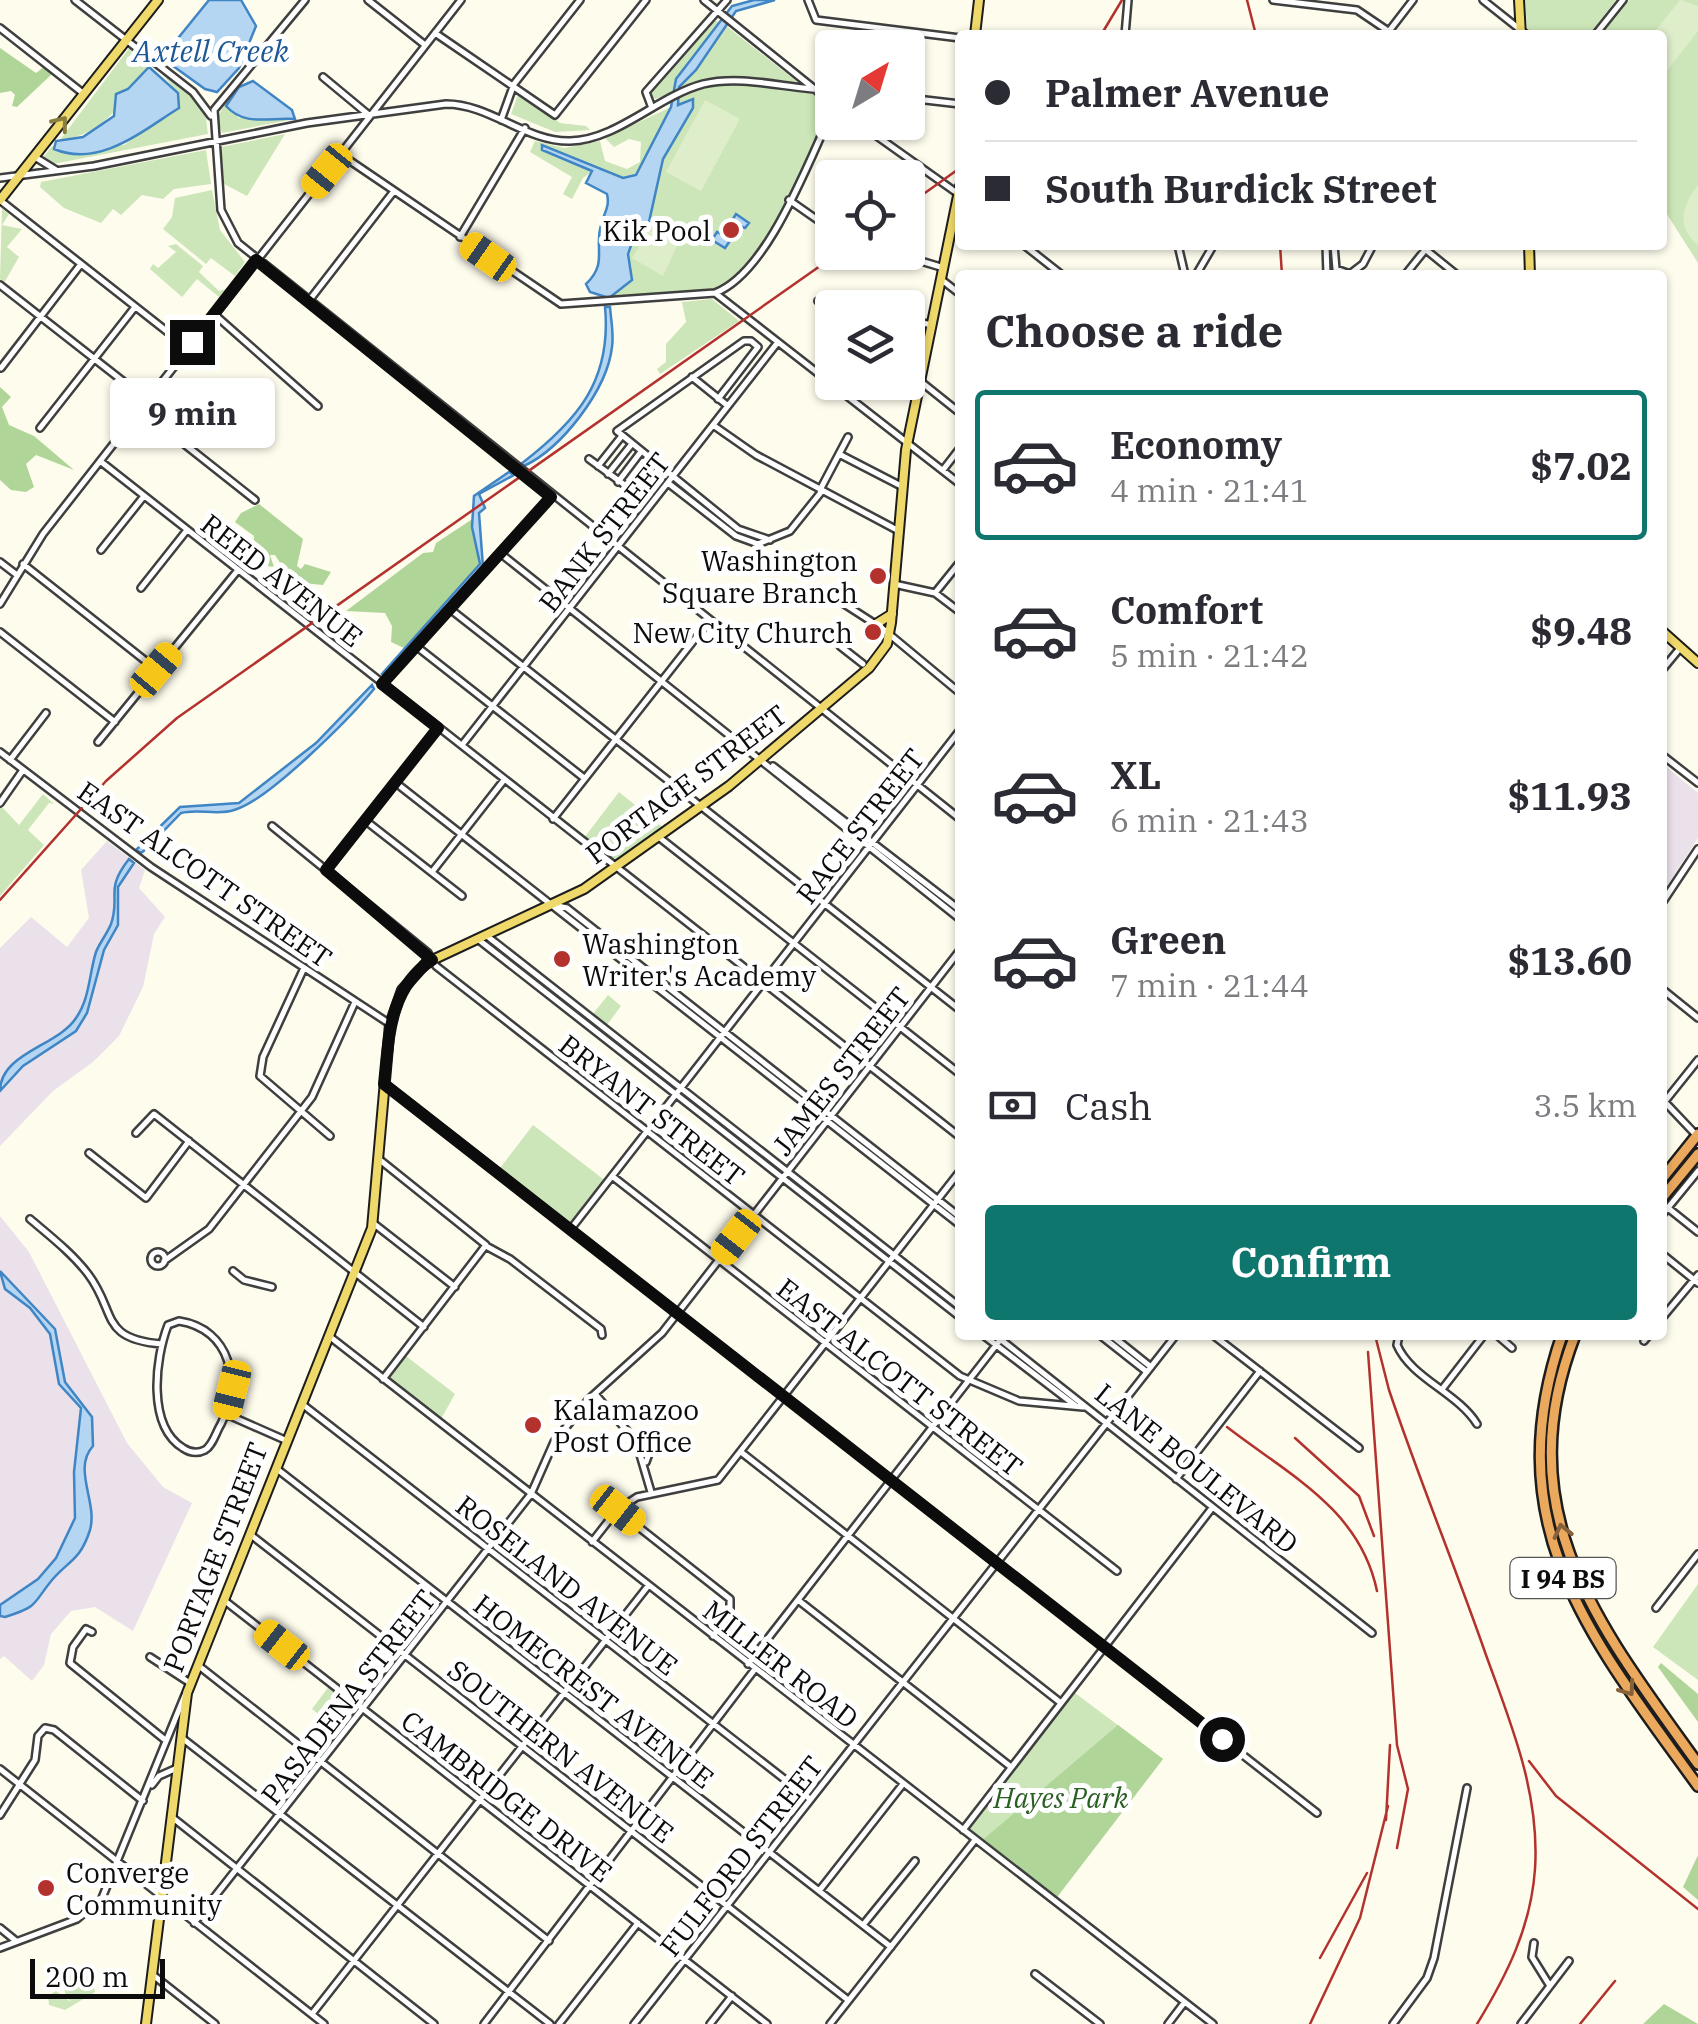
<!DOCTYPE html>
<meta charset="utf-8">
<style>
:root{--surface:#fff;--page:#f2f2f3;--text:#2b2b33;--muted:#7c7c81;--line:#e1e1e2;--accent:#0f766e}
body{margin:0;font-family:"IBM Plex Serif",serif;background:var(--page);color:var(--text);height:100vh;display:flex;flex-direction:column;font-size:38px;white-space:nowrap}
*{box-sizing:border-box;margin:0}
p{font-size:32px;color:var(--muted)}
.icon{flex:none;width:55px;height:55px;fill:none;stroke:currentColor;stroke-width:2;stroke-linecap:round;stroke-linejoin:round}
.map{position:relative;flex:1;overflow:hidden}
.drawer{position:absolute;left:955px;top:270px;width:712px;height:1070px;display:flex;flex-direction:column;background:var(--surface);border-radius:10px;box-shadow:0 2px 8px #0004}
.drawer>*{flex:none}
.hud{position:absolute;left:955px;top:30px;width:712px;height:220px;border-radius:10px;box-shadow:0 2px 8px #0004;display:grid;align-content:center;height:220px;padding:0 30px;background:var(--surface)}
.needle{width:65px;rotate:38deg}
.controls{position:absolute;left:815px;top:30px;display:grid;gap:20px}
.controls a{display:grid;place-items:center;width:110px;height:110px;border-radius:10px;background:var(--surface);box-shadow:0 2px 8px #0004;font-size:50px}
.scale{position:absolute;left:30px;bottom:25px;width:135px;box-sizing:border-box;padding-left:10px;border:5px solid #0c0c0c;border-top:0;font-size:28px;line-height:35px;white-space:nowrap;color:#0c0c0c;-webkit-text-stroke:8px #fff;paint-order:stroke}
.end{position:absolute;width:45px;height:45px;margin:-22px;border:12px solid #0c0c0c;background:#fff;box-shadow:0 0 0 5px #fff}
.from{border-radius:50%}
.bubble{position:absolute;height:70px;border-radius:10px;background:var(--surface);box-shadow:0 2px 8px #0004;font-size:32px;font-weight:800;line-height:70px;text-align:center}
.car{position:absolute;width:30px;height:60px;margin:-30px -15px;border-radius:12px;box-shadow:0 0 8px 2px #0007;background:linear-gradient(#f5c518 24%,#345 0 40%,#f5c518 0 76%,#345 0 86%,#f5c518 0)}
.hud b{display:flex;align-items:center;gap:35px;height:95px;font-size:38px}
.hud b+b{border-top:2px solid var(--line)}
.hud i{width:25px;height:25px;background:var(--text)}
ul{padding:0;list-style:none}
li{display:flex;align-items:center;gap:30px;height:150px;margin:0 20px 15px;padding:0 10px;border:5px solid transparent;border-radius:10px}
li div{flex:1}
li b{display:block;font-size:38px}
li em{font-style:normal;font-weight:800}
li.selected{border-color:var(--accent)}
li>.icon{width:90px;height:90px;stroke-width:1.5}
h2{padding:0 30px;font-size:45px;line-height:120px}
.pay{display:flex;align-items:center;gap:25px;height:110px;padding:0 30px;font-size:38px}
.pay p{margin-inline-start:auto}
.cta{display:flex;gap:20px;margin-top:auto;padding:20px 30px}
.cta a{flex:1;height:115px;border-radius:10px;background:var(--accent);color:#fff;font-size:40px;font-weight:800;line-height:115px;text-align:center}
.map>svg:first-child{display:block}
</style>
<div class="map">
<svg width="1698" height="2024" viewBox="0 0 1698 2024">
<rect width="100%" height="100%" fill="#fefced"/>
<path fill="#eae1eb" d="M1663,764L1698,793V838L1663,892Z
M107,841L145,870L139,888L165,917L154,934L143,987L119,1036L93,1062L53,1091L0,1146V948L31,917L67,947L89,918L81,870Z
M0,1216L29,1252L127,1443L163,1487L192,1503L133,1631L95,1607L71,1611L51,1634L44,1665L32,1681L4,1656L0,1659Z"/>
<path fill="#cde6b9" d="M1525,0H1616L1589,35H1532L1527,27Z
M1629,0H1698V263L1663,208L1662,35H1601Z
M715,21L720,22L689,60L671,93L655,99L651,94L655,85Z
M725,25L828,106L829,114C807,157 767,263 725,284C691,301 647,297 610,300L677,106L678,87Z
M130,47L153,69L149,67C121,101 106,135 60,140Z
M158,69L204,104L208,134L53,164L42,159L52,146L124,145L145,129L178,93Z
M232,92L226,106L239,118L295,119L222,133L217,118Z
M519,92L560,123L586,126L590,130L555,132L511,114Z
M671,107L636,175L623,178L542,145V150L593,171L583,178L572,199L563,194L572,177L530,152L535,141L564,148L600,141L605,161L627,169L640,162L641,142L629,139L614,147L605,138Z
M285,134L247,196L224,184L221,147Z
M206,150L211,184L174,189L163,199L142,195L121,215L113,209L101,223L64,208L40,187L41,182Z
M212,190L220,230L245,262L235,276L211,258L206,264L163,229L172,217L175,198Z
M2,209L9,214L2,225L22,229L7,247L19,257L4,283L0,279Z
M176,244L203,266L199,272L219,291L226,289L219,297L197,279L182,297L150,269L153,264L158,268L176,252L168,246Z
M712,299L739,321L660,374L657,369L666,362V344L686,322L682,302Z
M619,792L665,829L615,861L584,838Z
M43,794L54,804L49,803L28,830L44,845L0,896V805L19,825Z
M608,995L621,1006L607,1025L593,1014Z
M533,1125L607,1182L570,1229L497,1172Z
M406,1356L455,1394L441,1419L389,1378Z
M1698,1584V1680L1653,1647Z
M330,1685L351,1702L333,1726L312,1709Z
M1071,1690L1163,1759L1054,1901L962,1830Z
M83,1973L93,1980L95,1992L65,2010L49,2005L48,1996L56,1991L72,2003C63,1994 61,1984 71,1974Z"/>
<path fill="#b0d599" d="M0,48L36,73L44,67L52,74L17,107L12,106L15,95L11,91L0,93Z
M0,387L11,397L2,407L9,425L34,436L74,470L36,455L26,464L34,487L26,492L11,490L0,480Z
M259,504L303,539L297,566L301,569L305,564L331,572L323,585L303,583L297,589L275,555H270L274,567L267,566L253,550L254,536L235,522L241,513Z
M474,518L480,564L404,648L391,642L392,626L385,613L346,611L423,553L433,552L436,543Z
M1661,1663L1698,1694V1722L1658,1667Z
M1118,1725L1163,1759L1054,1901L979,1843Z
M1698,1855V1900L1683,1887Z
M1664,2004L1698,2024H1643Z"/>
<path fill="#deedca" d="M1680,0L1698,6V31L1665,73L1662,35H1652Z
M705,100L740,119L701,191L666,172Z
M1698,185V245C1676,227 1682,205 1698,185Z
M649,230L677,246L663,276L632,258Z"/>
<path fill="#b5d6f2" stroke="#4085c4" stroke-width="2.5" d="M209,0H241L256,26L239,68L217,92L205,89L162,58Z
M754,0H775L736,11L696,70L679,87L678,105L693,99V108L663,159L649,222L635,234L628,254L632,280L609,298L590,292L586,284C608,263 594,249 601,225C604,212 610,208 607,194L586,183L592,171L542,150V145L623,178L636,175L671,107L676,79L732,6Z
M149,67L178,93L179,108C142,131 100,168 54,149L56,141L83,137L114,116L116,94L128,89Z
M253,81L292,110L295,119C269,117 245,127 226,106L239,87Z
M736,214L749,223L745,228L740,226L725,248L712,240L717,232L723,235Z
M605,307H610C611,320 614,334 612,347C607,390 562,448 524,466L521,464C577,421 612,381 605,307Z
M509,472L514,475L479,494L485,508L479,513L483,567L385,677L382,674L480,564L472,527L474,496Z
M372,685L374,689C350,718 268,801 234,810C217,816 198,808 181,813L146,849L141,853L136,850L180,807L239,803L316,743Z
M129,859L134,863L118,887V925L104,950L87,1013L76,1031L23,1066L0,1091C0,1053 58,1046 76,1018C90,998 89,974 96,952C100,942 107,934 111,924C121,895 104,891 129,859Z
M0,1271L55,1329L65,1382L92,1417L93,1446C72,1469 98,1502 90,1530C80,1561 69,1560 52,1580C32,1604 40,1606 5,1617L0,1616V1605L38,1579L56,1558L75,1518L74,1472L81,1408L59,1384L50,1334L30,1308L5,1289Z"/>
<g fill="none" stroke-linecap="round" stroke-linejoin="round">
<defs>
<path id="minor" d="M75,0L193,92L211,116
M305,0L214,110L221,210L238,243L960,819
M368,0L425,45
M704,0L832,103
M808,0L816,20L960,38
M1273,0L1357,10L1394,35
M1483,0L1527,35
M0,28L84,94
M435,33L555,115L646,0
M1125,35L1128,0
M1386,35L1413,0
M1595,35L1623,0
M323,77L370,116
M908,98L960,104
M652,108L646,92L727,0
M501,120L514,84L580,0
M857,122L957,193
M340,154L561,304L715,293L960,484
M35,157L56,170
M0,178L94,166L307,123L446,104C490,104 526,142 570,141C617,140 658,96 703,84C745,74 790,90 832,90
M789,200L832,230
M1,201L188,348
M460,237L525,128
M1024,245L1062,275
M1178,245L1185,275
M1326,245L1327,275
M1334,245L1336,269L1350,274L1363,264L1373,245
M1420,245L1457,275
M891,252L944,268
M871,255L874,252
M1196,275L1213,246
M1405,275L1429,245
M942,280L960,294
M0,285L147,400
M715,293C768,273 808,162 832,112
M818,301L849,308
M308,302L394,191
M214,314L318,406
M908,320L932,325
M1,368L81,264
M692,377L728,406
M920,381L960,413
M718,399L758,347L751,341H744L617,431L738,529L770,540
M140,409L255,500
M713,425L756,455L897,530
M40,428L135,307
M839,454L848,437
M589,459L637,494L660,467
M100,461L960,1137
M598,466L621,437
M943,470L960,448
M608,474L631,445
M618,482L640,453
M668,483L736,536L758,544L790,531L822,491
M627,489L650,460
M820,490L839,454L903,487
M101,550L144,496
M500,553L960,919
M0,562L17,575
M23,564L157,670
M894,584L935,593L960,612
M141,588L187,530
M935,593L960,562
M838,600L883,629L960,693
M0,604L43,534L461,0
M450,609L960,1010
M0,632L115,722
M416,646L584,778
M840,646L863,664
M1662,670L1681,647
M382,683L551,497
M98,742L238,570
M462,745L778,342
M0,752L151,867L390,1024
M1662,755L1698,783
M10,760L46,713
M773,766L960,910
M396,783L960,1225
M0,803L23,770
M553,819L709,621
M366,821L462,896
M272,826L428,953L436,966L960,1376L1019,1401L1083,1407
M660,838L960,1074
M326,871L438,728
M432,872L504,780
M1662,903L1698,849
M558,906L567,908L960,1217
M487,936L960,1307
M479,940L960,1317
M304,968L263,1057L260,1076L330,1136
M1662,989L1698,1018
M386,1085L1317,1813
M1662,1099L1698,1137
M1662,1105L1698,1060
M136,1133L154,1114L424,1327
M89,1153L146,1198L189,1141
M380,1160L486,1245L383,1379
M612,1176L1117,1571
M1668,1208L1698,1232
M1662,1215L1698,1171
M30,1219C50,1236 72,1253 88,1274C117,1312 99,1339 162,1344
M373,1223L455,1287
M570,1230L960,730
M486,1246L510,1259L601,1329L602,1335
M151 1259a7 7 0 1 1 14 0a7 7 0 1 1-14 0Z
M1662,1254L1698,1283
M164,1261L209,1229L312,1097L355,1002
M233,1271L244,1280L272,1287
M1662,1318L1698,1275
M179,1321C231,1329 242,1383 221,1424C216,1432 213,1445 205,1450C197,1454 189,1452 183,1448C147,1426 155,1359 168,1325Z
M983,1335L1076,1406
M995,1335L1372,1633
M1100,1335L1147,1372
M1111,1335L1151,1367
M1213,1335L1359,1448
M1399,1335L1397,1345C1411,1378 1458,1393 1477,1424
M1497,1335L1512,1348
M329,1336L1213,2024
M1644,1341L1649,1335
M1443,1388L1484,1335
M595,1394L636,1441L651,1492
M302,1404L810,1799
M226,1414L285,1440
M636,1441L652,1445L646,1462
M741,1452L1061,1703
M277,1469L891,1947
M1176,1479L1260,1371
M617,1510L730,1599V1614L713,1636
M251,1535L848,2000
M592,1542L617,1510L637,1497L718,1480L960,1171
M798,1600L1011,1767
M225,1601L767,2024
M1656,1608L1698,1554
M92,1632L86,1629L73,1647L70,1663L164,1739
M150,1657L190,1683
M748,1664L1004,1335
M199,1666L549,1941
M182,1738L550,2024
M0,1769L324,2024
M152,1785L159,1776L177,1768
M0,1815L35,1760L38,1736L45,1728L54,1730L143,1801
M173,1818L434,2024
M963,1830L1212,1508
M819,1891L903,1784
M194,1923L531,1494L554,1442L589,1399L662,1333L960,950
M863,1925L915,1861
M0,1928L16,1941
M1534,1943L1532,1957L1550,1986
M0,1948L77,1919L102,1898L185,1695
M1035,1974L1100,2024
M153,1975L215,2024
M312,2014L648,1586
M484,2024L755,1669
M559,2024L638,1923
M634,2024L1176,1335
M710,2024L732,1996
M830,2024L975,1840
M1168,2024L1184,2003
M1393,2024L1427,1978L1434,1958L1467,1788
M1521,2024L1569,1961"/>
<path id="major" d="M1519,0L1521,35
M975,35L979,0
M0,200L158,0
M1529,245L1530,275
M876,624L892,614
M1662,631L1698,663
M146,2024L187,1693L372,1228L390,1024L402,990L426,963L584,889L729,786L869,668L887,644L891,623L906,450L960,186"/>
<path id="highway" d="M1662,1179L1698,1134
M1662,1198L1698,1154
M1562,1335C1496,1528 1592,1639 1698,1786
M1575,1335C1506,1514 1600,1627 1698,1764"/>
</defs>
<use href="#minor" stroke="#3f3f3f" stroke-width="10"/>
<use href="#major" stroke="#1d1d1d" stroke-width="12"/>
<use href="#highway" stroke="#1d1d1d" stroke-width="14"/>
<use href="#minor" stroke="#fff" stroke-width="5"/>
<use href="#major" stroke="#efd96b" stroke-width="8"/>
<use href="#highway" stroke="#eba95e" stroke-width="9"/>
<path stroke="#b3322e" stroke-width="2.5" d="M1247,0L1256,35
M1101,35L1122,0
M908,205L960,168
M1280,245L1282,275
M0,900L106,781L177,718L840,252
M1375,1335L1389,1390C1419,1479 1455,1566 1486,1655C1511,1724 1540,1793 1535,1869C1531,1927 1507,1975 1477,2024
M1368,1352L1397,1745L1408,1789L1397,1848
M1227,1427C1289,1475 1360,1509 1377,1591
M1295,1438L1359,1496L1374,1536
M1529,1761L1556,1796L1698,1909
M1386,1820L1390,1745
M1320,1958L1367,1873
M1310,2024L1360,1918L1388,1806
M1580,2024L1615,1981"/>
</g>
<defs><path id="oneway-chevron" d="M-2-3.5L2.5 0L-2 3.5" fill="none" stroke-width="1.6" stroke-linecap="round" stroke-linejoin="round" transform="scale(2.5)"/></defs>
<use stroke="#897d40" href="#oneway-chevron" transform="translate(61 123) rotate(-52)"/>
<g stroke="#876239">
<use href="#oneway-chevron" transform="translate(1562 1531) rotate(-103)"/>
<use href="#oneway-chevron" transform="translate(1628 1689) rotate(54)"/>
</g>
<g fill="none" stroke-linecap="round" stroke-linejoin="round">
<path stroke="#0c0c0c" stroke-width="12" d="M192,342L256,260L551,497L382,684L438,728L326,870L432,960C389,988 389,1037 384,1084L1222,1739"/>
</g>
<g fill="#b3322e" stroke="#fff" stroke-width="4">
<circle cx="731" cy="230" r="10"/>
<circle cx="878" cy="576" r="10"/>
<circle cx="873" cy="632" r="10"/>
<circle cx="562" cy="959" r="10"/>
<circle cx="533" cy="1425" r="10"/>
<circle cx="46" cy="1888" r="10"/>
</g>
<g text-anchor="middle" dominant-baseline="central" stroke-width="10" stroke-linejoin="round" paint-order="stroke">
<rect fill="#fff" stroke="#555" stroke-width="2.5" x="1510.5" y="1558" width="105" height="40" rx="8"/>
<g font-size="25" font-weight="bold" fill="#0c0c0c">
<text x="1563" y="1578">I 94 BS</text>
</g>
<g font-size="28" fill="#0c0c0c" stroke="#fff" text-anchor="end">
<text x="711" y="230">Kik Pool</text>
<text x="858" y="560">Washington<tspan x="858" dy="32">Square Branch</tspan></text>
<text x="853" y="632">New City Church</text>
<text x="582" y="943" text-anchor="start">Washington<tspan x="582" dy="32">Writer's Academy</tspan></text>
<text x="553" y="1409" text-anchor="start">Kalamazoo<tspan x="553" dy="32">Post Office</tspan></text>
<text x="66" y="1872" text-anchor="start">Converge<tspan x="66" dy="32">Community</tspan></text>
</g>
<g font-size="28" fill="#0c0c0c" stroke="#fff">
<text transform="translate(604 532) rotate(-52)">BANK STREET</text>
<text transform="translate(282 580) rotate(38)">REED AVENUE</text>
<text transform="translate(686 784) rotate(-37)">PORTAGE STREET</text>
<text transform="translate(860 826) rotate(-52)">RACE STREET</text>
<text transform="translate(205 874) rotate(35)">EAST ALCOTT STREET</text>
<text transform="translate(841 1071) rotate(-52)">JAMES STREET</text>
<text transform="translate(652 1110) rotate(38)">BRYANT STREET</text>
<text transform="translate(900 1377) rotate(38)">EAST ALCOTT STREET</text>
<text transform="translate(1197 1468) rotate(39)">LANE BOULEVARD</text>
<text transform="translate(215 1557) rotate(-69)">PORTAGE STREET</text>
<text transform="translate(567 1585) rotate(38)">ROSELAND AVENUE</text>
<text transform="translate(781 1664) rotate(38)">MILLER ROAD</text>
<text transform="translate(594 1691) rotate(38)">HOMECREST AVENUE</text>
<text transform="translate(348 1697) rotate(-52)">PASADENA STREET</text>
<text transform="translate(561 1751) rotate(38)">SOUTHERN AVENUE</text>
<text transform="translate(507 1796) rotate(38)">CAMBRIDGE DRIVE</text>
<text transform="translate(741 1856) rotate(-52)">FULFORD STREET</text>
</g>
<g font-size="28" font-style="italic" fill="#295f21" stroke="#fff">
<text x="1061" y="1797">Hayes Park</text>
</g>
<g font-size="30" font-style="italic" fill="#1e5895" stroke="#fff">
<text x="211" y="50">Axtell Creek</text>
</g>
</g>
</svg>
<div class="controls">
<a><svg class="needle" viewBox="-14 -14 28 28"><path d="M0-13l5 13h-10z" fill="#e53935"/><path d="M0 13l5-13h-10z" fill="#7c7c81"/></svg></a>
<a><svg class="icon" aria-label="locate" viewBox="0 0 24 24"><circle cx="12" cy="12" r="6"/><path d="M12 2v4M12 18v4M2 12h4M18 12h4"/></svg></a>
<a><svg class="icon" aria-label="layers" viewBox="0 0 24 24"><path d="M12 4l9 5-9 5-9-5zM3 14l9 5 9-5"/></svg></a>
</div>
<div class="scale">200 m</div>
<i class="end from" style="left:1222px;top:1739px"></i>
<i class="end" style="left:192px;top:342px"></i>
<div class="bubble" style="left:110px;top:378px;width:165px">9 min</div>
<i class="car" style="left:327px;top:171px;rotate:219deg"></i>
<i class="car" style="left:488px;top:257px;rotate:305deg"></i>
<i class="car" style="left:156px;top:670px;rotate:40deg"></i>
<i class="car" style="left:736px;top:1237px;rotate:218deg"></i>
<i class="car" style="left:232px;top:1390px;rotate:194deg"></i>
<i class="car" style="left:618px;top:1510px;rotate:128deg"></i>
<i class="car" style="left:282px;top:1645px;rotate:308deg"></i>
<div class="hud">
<b><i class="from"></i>Palmer Avenue</b>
<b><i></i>South Burdick Street</b>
</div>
<section class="drawer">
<h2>Choose a ride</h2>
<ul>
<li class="selected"><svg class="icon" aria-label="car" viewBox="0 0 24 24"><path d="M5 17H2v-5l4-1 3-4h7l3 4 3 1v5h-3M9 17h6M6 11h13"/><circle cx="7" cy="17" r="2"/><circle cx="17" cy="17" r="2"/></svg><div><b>Economy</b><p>4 min · 21:41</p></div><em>$7.02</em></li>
<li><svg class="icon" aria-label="car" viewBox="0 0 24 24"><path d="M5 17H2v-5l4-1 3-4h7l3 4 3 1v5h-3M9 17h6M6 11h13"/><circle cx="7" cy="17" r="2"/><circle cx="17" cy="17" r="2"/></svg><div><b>Comfort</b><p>5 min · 21:42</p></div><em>$9.48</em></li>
<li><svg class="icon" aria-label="car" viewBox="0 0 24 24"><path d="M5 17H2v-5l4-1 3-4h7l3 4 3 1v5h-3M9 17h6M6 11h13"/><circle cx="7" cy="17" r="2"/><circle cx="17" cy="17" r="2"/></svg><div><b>XL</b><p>6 min · 21:43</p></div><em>$11.93</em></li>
<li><svg class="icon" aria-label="car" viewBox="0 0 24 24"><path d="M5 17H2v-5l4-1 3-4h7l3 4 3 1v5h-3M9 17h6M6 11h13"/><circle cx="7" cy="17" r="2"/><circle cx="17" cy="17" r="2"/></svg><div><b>Green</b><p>7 min · 21:44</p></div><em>$13.60</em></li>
</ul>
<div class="pay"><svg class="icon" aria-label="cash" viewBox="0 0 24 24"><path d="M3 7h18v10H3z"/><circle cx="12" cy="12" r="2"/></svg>Cash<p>3.5 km</p></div>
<div class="cta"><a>Confirm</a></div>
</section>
</div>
